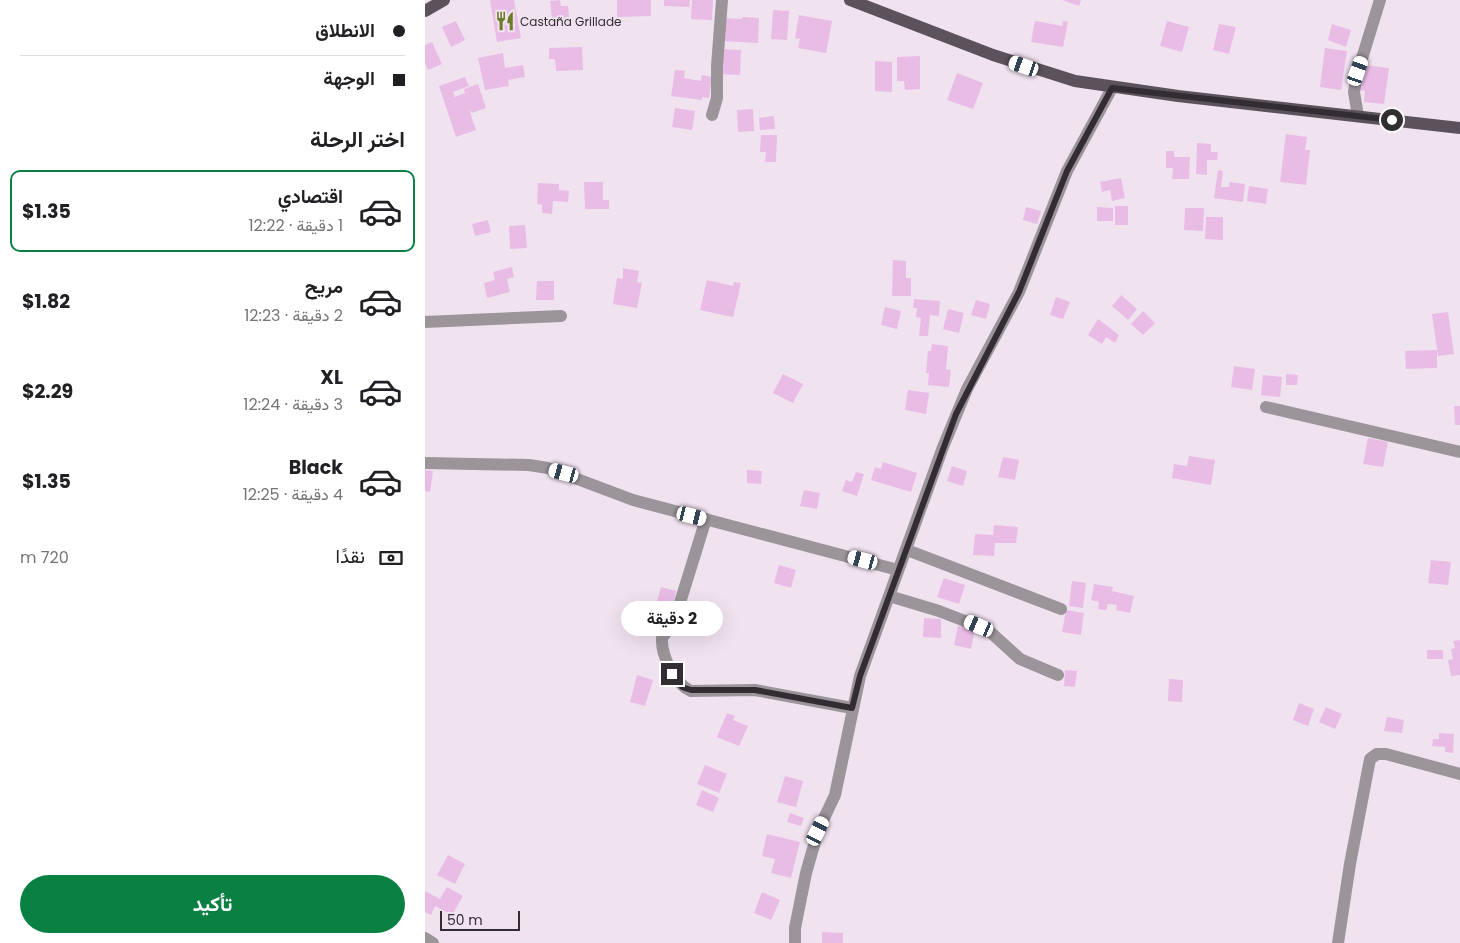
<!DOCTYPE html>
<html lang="ar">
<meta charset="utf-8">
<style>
:root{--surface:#fff;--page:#f2f2f2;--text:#202124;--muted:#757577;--line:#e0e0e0;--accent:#0b8043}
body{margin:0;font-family:Poppins,Vazirmatn,sans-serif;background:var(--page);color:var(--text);direction:rtl;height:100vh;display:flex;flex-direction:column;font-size:19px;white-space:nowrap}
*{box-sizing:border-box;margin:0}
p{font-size:16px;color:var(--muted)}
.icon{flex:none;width:28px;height:28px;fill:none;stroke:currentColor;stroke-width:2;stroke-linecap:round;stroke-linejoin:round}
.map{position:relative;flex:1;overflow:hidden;direction:ltr}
.details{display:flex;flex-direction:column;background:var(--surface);width:425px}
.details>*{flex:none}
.banner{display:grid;align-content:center;height:110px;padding:0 20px;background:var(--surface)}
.scale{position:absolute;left:15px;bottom:12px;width:80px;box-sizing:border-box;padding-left:5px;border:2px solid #322d32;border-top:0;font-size:14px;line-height:18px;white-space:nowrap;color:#322d32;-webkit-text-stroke:4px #f1e2ef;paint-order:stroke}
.end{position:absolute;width:22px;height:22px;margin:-11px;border:6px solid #322d32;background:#fff;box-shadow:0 0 0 2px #fff}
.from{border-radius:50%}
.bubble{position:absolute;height:35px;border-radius:18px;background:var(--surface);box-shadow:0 5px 20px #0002;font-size:16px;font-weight:700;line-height:35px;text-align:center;direction:rtl}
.car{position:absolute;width:15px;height:30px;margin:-15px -8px;border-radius:6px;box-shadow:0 0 4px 1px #0007;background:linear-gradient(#fff 24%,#345 0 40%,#fff 0 76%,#345 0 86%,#fff 0)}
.banner b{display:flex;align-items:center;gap:18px;height:48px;font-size:19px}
.banner b+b{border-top:1px solid var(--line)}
.banner i{width:12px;height:12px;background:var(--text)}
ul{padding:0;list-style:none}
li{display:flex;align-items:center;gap:15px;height:82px;margin:0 10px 8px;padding:0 10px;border:2px solid transparent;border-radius:10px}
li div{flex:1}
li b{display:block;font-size:19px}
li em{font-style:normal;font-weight:700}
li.active{border-color:var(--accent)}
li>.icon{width:45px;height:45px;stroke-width:1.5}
h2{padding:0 20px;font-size:22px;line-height:60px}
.pay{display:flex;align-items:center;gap:12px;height:55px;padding:0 20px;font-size:19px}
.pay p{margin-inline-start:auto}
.primary-button{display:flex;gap:10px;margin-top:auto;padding:10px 20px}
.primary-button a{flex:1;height:58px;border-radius:30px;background:var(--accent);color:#fff;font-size:20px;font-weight:700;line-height:58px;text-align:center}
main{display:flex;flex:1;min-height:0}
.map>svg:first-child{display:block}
</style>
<main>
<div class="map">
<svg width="1035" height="943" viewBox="0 0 1035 943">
<rect width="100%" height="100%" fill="#f1e2ef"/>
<path fill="#e9bce6" d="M65,0H89L96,38L72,42Z
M135,0L136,6H143L145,26L128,28L125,1Z
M192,0H226V16L192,17Z
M239,0H265L264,7L239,6Z
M267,0H288L287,20L266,19Z
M637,0H656L654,6Z
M348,10L364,11L362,40L346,39Z
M374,15L407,21L401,53L373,48L375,39L370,38Z
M317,17L334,18L333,43L298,41V18L317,19Z
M31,21L40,40L26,47L17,27Z
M610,21L637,26L638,21L643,22L638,47L606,42Z
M742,21L764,27L757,52L735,46Z
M794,24L811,27L804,54L788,50Z
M907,24L926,30L921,47L903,40Z
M7,42L17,64L3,70L0,63V45Z
M157,47L158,70L131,71L130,59H124V48Z
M900,48L922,51L916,90L895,87Z
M295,49L316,50L315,75L295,74Z
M78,53L80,68L98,65L100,77L83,80L84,86L60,90L53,58Z
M495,56V89L480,90L479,81H472V57Z
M450,61L467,62V92L450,91Z
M937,65L964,68L959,104L939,102L940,91L934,90Z
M250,70L260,71L259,78L276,81L277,75L287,77L284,98L277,97V100L246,96Z
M532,73L558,83L548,109L522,100Z
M40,77L44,86L28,92L30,97L40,93L39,89L53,84L61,108L47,113L44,109L51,130L31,137L14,86Z
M250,108L270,111L267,130L247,127Z
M328,109L329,131L313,132L312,110Z
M349,116L350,129L335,130L334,118Z
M861,134L882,137L880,150H885L881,185L855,182Z
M336,135H352L351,162H340L341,152H335Z
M772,143L786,144V152H793L792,160H782V175L771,174Z
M741,151H749V157H765L764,179H747L748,168H741Z
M793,170L798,171L796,187H804L805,182L820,184L818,202L789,198Z
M696,178L700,198L687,201L685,190L677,192L675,182Z
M159,182H178V200H184V209H160Z
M113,183L134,184V190L144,191L143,202L128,201L127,214L117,213V205L112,204Z
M824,186L843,189L841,204L822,201Z
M690,206H703V225H690Z
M601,207L616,211L612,224L598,220Z
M672,207L688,208V221H672Z
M760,208H779L778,231L759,230Z
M781,217H798V240L780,239Z
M63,220L66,232L50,236L47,224Z
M100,225L102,248L85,249L84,226Z
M468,260L481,261V278H486V296H467Z
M87,267L89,277L82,279L85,292L62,298L59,283L70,280L68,272Z
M198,268L214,271L212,282L217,283L212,308L188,304L192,278L198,279Z
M282,280L308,286L309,282L316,283L308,317L275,310Z
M112,281H129V300H111Z
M696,295L712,309L703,320L687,306Z
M631,297L645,302L638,319L625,315Z
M489,299L515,301L514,316L505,315L503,336H494L496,318L491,317L492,308H488Z
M551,300L565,304L561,319L546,315Z
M460,307L476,311L472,329L456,325Z
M523,309L539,313L534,333L518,329Z
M718,311L730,323L718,335L706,324Z
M1023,312L1029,354L1013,356L1007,314Z
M673,319L694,335L690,343L681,337L677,344L663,335Z
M507,344L523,346L521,369L526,370L524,387L503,385L504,373H501L503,351H506Z
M1012,350V368L981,369L980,351Z
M809,366L830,369L827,390L806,387Z
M358,374L378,384L368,403L348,393Z
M861,374L873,375L872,385H861Z
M838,375L857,377L855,397L836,395Z
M483,390L504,393L501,414L480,410Z
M1029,406H1035V425H1030Z
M943,438L963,442L958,467L938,464Z
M764,456L790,460L786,485L747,478L749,464L762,466Z
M578,457L594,460L590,480L573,477Z
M458,462L492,473L486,492L446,480L450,467L456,469Z
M527,466L542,471L538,486L522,481Z
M0,470L8,471L5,492L0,491Z
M322,470L337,471L336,484L322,483Z
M431,472L439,474L432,496L417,491L421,480L427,482Z
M379,490L395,493L392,509L375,506Z
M569,525L593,527L591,543H570L569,556L548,555L550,534L568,535Z
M1006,560L1026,562L1023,585L1003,583Z
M354,565L371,570L366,588L349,583Z
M519,578L540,585L534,604L512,597Z
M647,581L661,583L658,608L644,606Z
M669,584L688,587L687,591L709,596L705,613L691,610L692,605L683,604L681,610L673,609L674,602L666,600Z
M236,587L251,591L248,606L232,602Z
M641,610L659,613L656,635L637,632Z
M499,618L516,619V638L498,637Z
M533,626L550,630L546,649L529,645Z
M1035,640V675L1026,676L1023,660L1028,659L1026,649L1030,648L1028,641Z
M1002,650H1018V659H1002Z
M640,670L652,671L650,687L639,686Z
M212,675L228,680L220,706L205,702Z
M744,679L758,680L757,702L743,701Z
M874,703L889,709L883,726L868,720Z
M901,707L917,714L910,729L894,722Z
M302,713L310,716L308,720L323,726L314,746L292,737Z
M962,717L979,720L977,733L959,731Z
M1014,733L1029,734L1028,753L1020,752V747L1007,746L1008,739H1014Z
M280,765L302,774L294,793L272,784Z
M360,776L378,781L371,807L352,802Z
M277,790L294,798L288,812L271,805Z
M365,813L379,818L376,826L362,822Z
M342,834L375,842L366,878L346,873L350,859L337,856Z
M23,855L40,864L30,884L12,875Z
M22,887L38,896L27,915L10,906L6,915L0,912V891L15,899Z
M337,892L355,900L346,920L329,913Z
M397,932L418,933V943H397Z"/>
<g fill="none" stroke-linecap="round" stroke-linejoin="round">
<path stroke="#9b959a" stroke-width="12" d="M287,115L292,98V66L297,0
M933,116L929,92L931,78L955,0
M0,322L136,316
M841,407L1035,452
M0,463L104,465L123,468L208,500L473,570
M281,519L249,622L237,638C236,656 250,684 266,691L330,690L427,708
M482,550L636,609
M464,596L514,611L563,630L595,659L633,675
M0,938L8,943
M370,943V928L381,873L393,831L410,795L435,676L518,447L542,389L594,292L642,171L687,88
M913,943L925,864L945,759L952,754H961L1035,774"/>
<path stroke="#5c525b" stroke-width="12" d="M425,0L568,55L650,81L753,96L1035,128
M0,11L19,0"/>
</g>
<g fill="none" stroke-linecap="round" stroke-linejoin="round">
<path stroke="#322d32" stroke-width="6" d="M247,674L257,687L266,690H330L427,708L435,676L531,414L594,292L642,171L687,88L967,120"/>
</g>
<defs>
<symbol id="restaurant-bare" viewBox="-9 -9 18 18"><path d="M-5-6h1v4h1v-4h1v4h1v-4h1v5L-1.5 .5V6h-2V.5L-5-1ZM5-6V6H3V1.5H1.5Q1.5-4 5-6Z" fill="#6c7b28" stroke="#f1e2ef" stroke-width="2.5" paint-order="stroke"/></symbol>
</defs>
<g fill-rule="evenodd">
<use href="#restaurant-bare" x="66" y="7" width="28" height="28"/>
</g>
<g text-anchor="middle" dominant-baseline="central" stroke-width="4" stroke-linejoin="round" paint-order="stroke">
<g font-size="12" fill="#322d32" stroke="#f1e2ef" text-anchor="start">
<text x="95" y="21">Castaña Grillade</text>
</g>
</g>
</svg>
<div class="scale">50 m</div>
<i class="end from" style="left:967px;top:120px"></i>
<i class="end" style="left:247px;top:674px"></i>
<div class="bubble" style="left:196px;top:601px;width:102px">2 دقيقة</div>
<i class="car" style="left:599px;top:66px;rotate:289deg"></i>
<i class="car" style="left:933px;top:71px;rotate:19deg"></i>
<i class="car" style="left:139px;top:473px;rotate:285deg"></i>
<i class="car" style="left:267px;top:516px;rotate:104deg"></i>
<i class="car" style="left:438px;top:560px;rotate:285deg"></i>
<i class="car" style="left:554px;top:626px;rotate:293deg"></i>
<i class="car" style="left:393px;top:831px;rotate:26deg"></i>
</div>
<section class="details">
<div class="banner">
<b><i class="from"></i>الانطلاق</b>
<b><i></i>الوجهة</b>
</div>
<h2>اختر الرحلة</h2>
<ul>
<li class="active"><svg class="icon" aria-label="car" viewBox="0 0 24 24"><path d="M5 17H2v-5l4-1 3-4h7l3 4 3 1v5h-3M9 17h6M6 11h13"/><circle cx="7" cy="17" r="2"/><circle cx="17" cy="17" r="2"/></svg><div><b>اقتصادي</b><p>1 دقيقة · 12:22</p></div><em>$1.35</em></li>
<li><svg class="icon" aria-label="car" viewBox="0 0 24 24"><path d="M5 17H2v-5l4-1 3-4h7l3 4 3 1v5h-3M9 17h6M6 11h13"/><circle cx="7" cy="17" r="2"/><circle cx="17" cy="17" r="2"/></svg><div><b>مريح</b><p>2 دقيقة · 12:23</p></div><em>$1.82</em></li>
<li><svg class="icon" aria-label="car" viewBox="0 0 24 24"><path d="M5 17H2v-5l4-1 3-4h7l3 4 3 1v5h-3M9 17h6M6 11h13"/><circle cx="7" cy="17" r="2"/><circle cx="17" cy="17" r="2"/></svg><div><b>XL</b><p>3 دقيقة · 12:24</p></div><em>$2.29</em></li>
<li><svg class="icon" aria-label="car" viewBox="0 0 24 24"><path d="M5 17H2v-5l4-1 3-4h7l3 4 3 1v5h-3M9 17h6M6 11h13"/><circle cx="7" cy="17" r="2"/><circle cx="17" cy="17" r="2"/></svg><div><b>Black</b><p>4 دقيقة · 12:25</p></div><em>$1.35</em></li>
</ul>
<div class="pay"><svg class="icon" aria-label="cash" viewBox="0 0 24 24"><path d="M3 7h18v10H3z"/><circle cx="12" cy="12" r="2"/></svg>نقدًا<p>720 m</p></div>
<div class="primary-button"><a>تأكيد</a></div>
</section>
</main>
